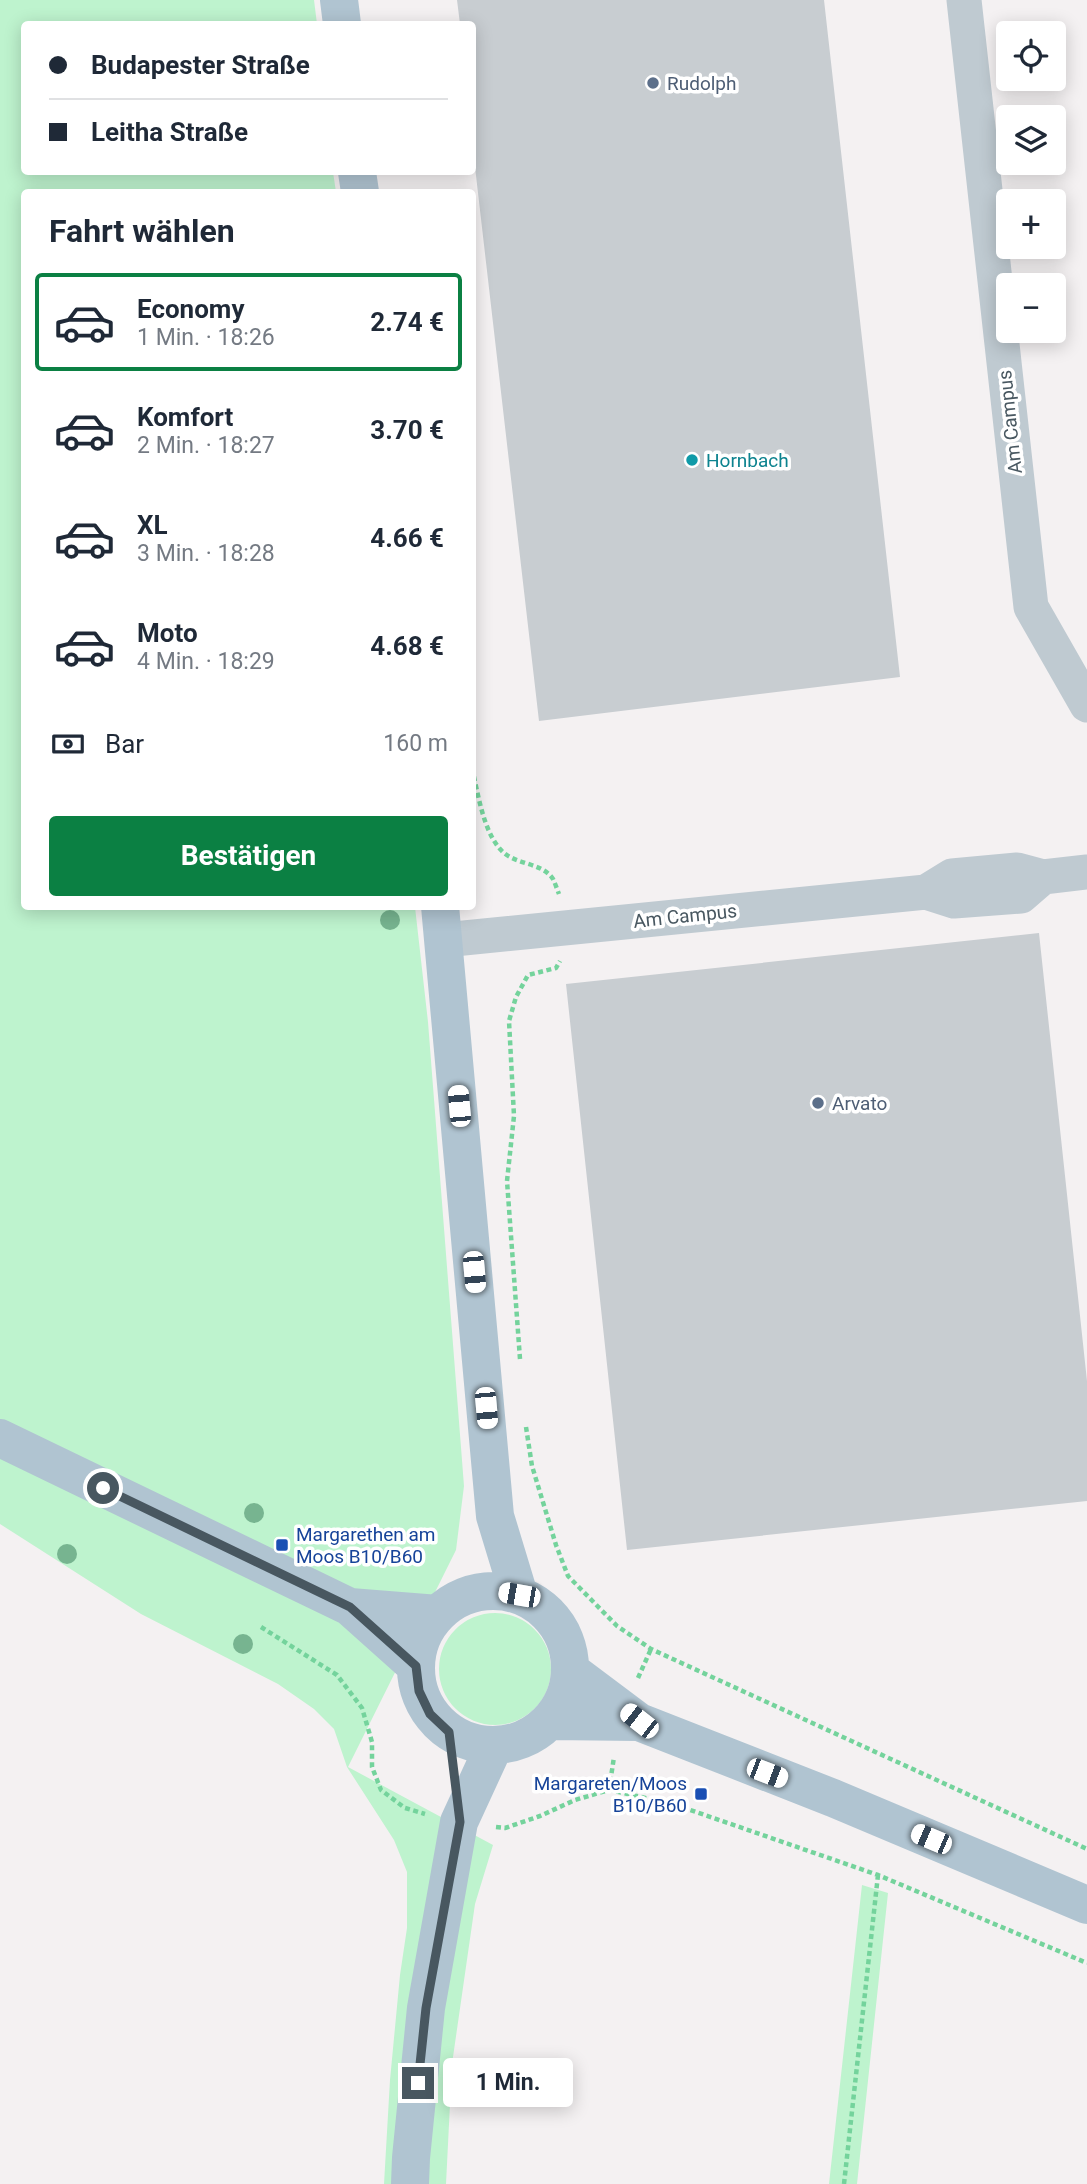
<!DOCTYPE html>
<html lang="de">
<meta charset="utf-8">
<style>
:root{--surface:#fff;--page:#f6f6f7;--text:#1f2937;--muted:#747a83;--line:#e0e1e3;--accent:#0b8043}
body{margin:0;font-family:Roboto,sans-serif;background:var(--page);color:var(--text);height:100vh;display:flex;flex-direction:column;font-size:26px;white-space:nowrap}
*{box-sizing:border-box;margin:0}
p{font-size:23px;color:var(--muted)}
.icon{flex:none;width:38px;height:38px;fill:none;stroke:currentColor;stroke-width:2;stroke-linecap:round;stroke-linejoin:round}
.map{position:relative;flex:1;overflow:hidden}
.details{position:absolute;left:21px;top:189px;width:455px;height:721px;display:flex;flex-direction:column;background:var(--surface);border-radius:7px;box-shadow:0 4px 18px #0003}
.details>*{flex:none}
.banner{position:absolute;left:21px;top:21px;width:455px;height:154px;border-radius:7px;box-shadow:0 4px 18px #0003;display:grid;align-content:center;height:154px;padding:0 28px;background:var(--surface)}
.tools{position:absolute;left:996px;top:21px;display:grid;gap:14px}
.tools a{display:grid;place-items:center;width:70px;height:70px;border-radius:7px;background:var(--surface);box-shadow:0 4px 18px #0003;font-size:35px}
.end{position:absolute;width:32px;height:32px;margin:-16px;border:9px solid #485760;background:#fff;box-shadow:0 0 0 4px #fff}
.from{border-radius:50%}
.bubble{position:absolute;height:49px;border-radius:7px;background:var(--surface);box-shadow:0 4px 18px #0003;font-size:23px;font-weight:700;line-height:49px;text-align:center}
.car{position:absolute;width:21px;height:42px;margin:-21px -10px;border-radius:9px;box-shadow:0 0 5px 2px #0007;background:linear-gradient(#fff 24%,#345 0 40%,#fff 0 76%,#345 0 86%,#fff 0)}
.banner b{display:flex;align-items:center;gap:24px;height:66px;font-size:26px}
.banner b+b{border-top:2px solid var(--line)}
.banner i{width:18px;height:18px;background:var(--text)}
ul{padding:0;list-style:none}
li{display:flex;align-items:center;gap:21px;height:98px;margin:0 14px 10px;padding:0 14px;border:4px solid transparent;border-radius:7px}
li div{flex:1}
li b{display:block;font-size:26px}
li em{font-style:normal;font-weight:700}
li.active{border-color:var(--accent)}
li>.icon{width:63px;height:63px;stroke-width:1.5}
h2{padding:0 28px;font-size:32px;line-height:84px}
.pay{display:flex;align-items:center;gap:18px;height:77px;padding:0 28px;font-size:26px}
.pay p{margin-inline-start:auto}
.primary-button{display:flex;gap:14px;margin-top:auto;padding:14px 28px}
.primary-button a{flex:1;height:80px;border-radius:7px;background:var(--accent);color:#fff;font-size:28px;font-weight:700;line-height:80px;text-align:center}
.map>svg:first-child{display:block}
</style>
<div class="map">
<svg width="1087" height="2184" viewBox="0 0 1087 2184">
<rect width="100%" height="100%" fill="#f4f1f2"/>
<path fill="#bef3ce" d="M0,0H314L317,24H24V172H333L336,192H24V906L415,907L428,1022L464,1486L456,1550L348,1767L493,1845L475,1904L452,2064L446,2184H384L390,2080L400,1975L407,1928V1872L394,1840L347,1767L334,1729L314,1709L278,1684L141,1614L0,1524Z
M439 1669a56 56 0 1 1 112 0a56 56 0 1 1-112 0Z
M862,1885L888,1893L857,2184H829Z"/>
<path fill="#c8cdd1" d="M457,0H824L900,677L539,721L472,141V24H460Z
M1039,933L1087,1381V1501L627,1550L566,984Z"/>
<g fill="none" stroke-linecap="round" stroke-linejoin="round">
<path stroke="#74d39c" stroke-width="4.5" stroke-dasharray="5 3.5" stroke-linecap="butt" d="M472,768C478,793 483,831 501,850C514,865 542,862 553,879C555,883 557,889 559,894
M520,1359L507,1181L514,1116L509,1021L516,997L528,975L556,968L560,961
M526,1427L532,1466L556,1545L568,1576L617,1626L651,1649L1087,1849
M261,1627L337,1675L362,1708L372,1742V1767L381,1790L405,1808L425,1814
M638,1678L651,1649
M609,1790L614,1757
M496,1827L505,1828L540,1816L575,1800L609,1790L673,1804L878,1875L1087,1963
M844,2184L878,1875"/>
<path stroke="#bfcad1" stroke-width="35" d="M964,0L1031,607L1087,705
M926,892L952,876L1017,870L1043,877L1087,872
M444,940L926,892L954,901L1021,896L1043,877"/>
<path stroke="#b0c4d1" stroke-width="38" d="M339,0L342,24
M357,172L360,192
M440,906L495,1516L519,1595
M0,1438L350,1607L416,1666
M416 1668a77 77 0 1 1 154 0a77 77 0 1 1-154 0Z
M350,1607L438,1614
M571,1671L639,1722L833,1798L1087,1905
M550,1721L639,1722
M410,2184L411,2158L426,2008L459,1822L494,1746"/>
</g>
<g fill="#77b490">
<circle cx="390" cy="920" r="10"/>
<circle cx="254" cy="1513" r="10"/>
<circle cx="67" cy="1554" r="10"/>
<circle cx="243" cy="1644" r="10"/>
</g>
<g fill="none" stroke-linecap="round" stroke-linejoin="round">
<path stroke="#485760" stroke-width="9" d="M103,1488L350,1607L416,1666L419,1691L430,1714L449,1732L460,1822L426,2008L418,2083"/>
</g>
<g fill="#5c6f8a" stroke="#fff" stroke-width="2.5">
<circle cx="653" cy="83" r="7"/>
<circle cx="818" cy="1103" r="7"/>
</g>
<circle fill="#0f9aa8" stroke="#fff" stroke-width="2.5" cx="692" cy="460" r="7"/>
<g fill="#1a4fb4" stroke="#fff" stroke-width="2.5">
<rect x="275" y="1538" width="14" height="14" rx="3.5"/>
<rect x="694" y="1787" width="14" height="14" rx="3.5"/>
</g>
<g text-anchor="middle" dominant-baseline="central" stroke-width="7" stroke-linejoin="round" paint-order="stroke">
<g font-size="19" fill="#4e5e75" stroke="#fff" text-anchor="start">
<text x="667" y="83">Rudolph</text>
<text x="832" y="1103">Arvato</text>
</g>
<g font-size="19" fill="#485760" stroke="#fff">
<text transform="translate(1010 422) rotate(-96)">Am Campus</text>
<text transform="translate(685 916) rotate(-6)">Am Campus</text>
</g>
<g font-size="19" fill="#0d838f" stroke="#fff" text-anchor="start">
<text x="706" y="460">Hornbach</text>
</g>
<g font-size="19" fill="#164399" stroke="#fff" text-anchor="start">
<text x="296" y="1534">Margarethen am<tspan x="296" dy="22">Moos B10/B60</tspan></text>
<text x="687" y="1783" text-anchor="end">Margareten/Moos<tspan x="687" dy="22">B10/B60</tspan></text>
</g>
</g>
</svg>
<div class="tools">
<a><svg class="icon" aria-label="locate" viewBox="0 0 24 24"><circle cx="12" cy="12" r="6"/><path d="M12 2v4M12 18v4M2 12h4M18 12h4"/></svg></a>
<a><svg class="icon" aria-label="layers" viewBox="0 0 24 24"><path d="M12 4l9 5-9 5-9-5zM3 14l9 5 9-5"/></svg></a>
<a>+</a>
<a>−</a>
</div>
<i class="end from" style="left:103px;top:1488px"></i>
<i class="end" style="left:418px;top:2083px"></i>
<div class="bubble" style="left:443px;top:2058px;width:130px">1 Min.</div>
<i class="car" style="left:459px;top:1106px;rotate:355deg"></i>
<i class="car" style="left:474px;top:1272px;rotate:175deg"></i>
<i class="car" style="left:486px;top:1408px;rotate:175deg"></i>
<i class="car" style="left:519px;top:1595px;rotate:280deg"></i>
<i class="car" style="left:639px;top:1721px;rotate:308deg"></i>
<i class="car" style="left:767px;top:1773px;rotate:111deg"></i>
<i class="car" style="left:931px;top:1839px;rotate:293deg"></i>
<div class="banner">
<b><i class="from"></i>Budapester Straße</b>
<b><i></i>Leitha Straße</b>
</div>
<section class="details">
<h2>Fahrt wählen</h2>
<ul>
<li class="active"><svg class="icon" aria-label="car" viewBox="0 0 24 24"><path d="M5 17H2v-5l4-1 3-4h7l3 4 3 1v5h-3M9 17h6M6 11h13"/><circle cx="7" cy="17" r="2"/><circle cx="17" cy="17" r="2"/></svg><div><b>Economy</b><p>1 Min. · 18:26</p></div><em>2.74 €</em></li>
<li><svg class="icon" aria-label="car" viewBox="0 0 24 24"><path d="M5 17H2v-5l4-1 3-4h7l3 4 3 1v5h-3M9 17h6M6 11h13"/><circle cx="7" cy="17" r="2"/><circle cx="17" cy="17" r="2"/></svg><div><b>Komfort</b><p>2 Min. · 18:27</p></div><em>3.70 €</em></li>
<li><svg class="icon" aria-label="car" viewBox="0 0 24 24"><path d="M5 17H2v-5l4-1 3-4h7l3 4 3 1v5h-3M9 17h6M6 11h13"/><circle cx="7" cy="17" r="2"/><circle cx="17" cy="17" r="2"/></svg><div><b>XL</b><p>3 Min. · 18:28</p></div><em>4.66 €</em></li>
<li><svg class="icon" aria-label="car" viewBox="0 0 24 24"><path d="M5 17H2v-5l4-1 3-4h7l3 4 3 1v5h-3M9 17h6M6 11h13"/><circle cx="7" cy="17" r="2"/><circle cx="17" cy="17" r="2"/></svg><div><b>Moto</b><p>4 Min. · 18:29</p></div><em>4.68 €</em></li>
</ul>
<div class="pay"><svg class="icon" aria-label="cash" viewBox="0 0 24 24"><path d="M3 7h18v10H3z"/><circle cx="12" cy="12" r="2"/></svg>Bar<p>160 m</p></div>
<div class="primary-button"><a>Bestätigen</a></div>
</section>
</div>
